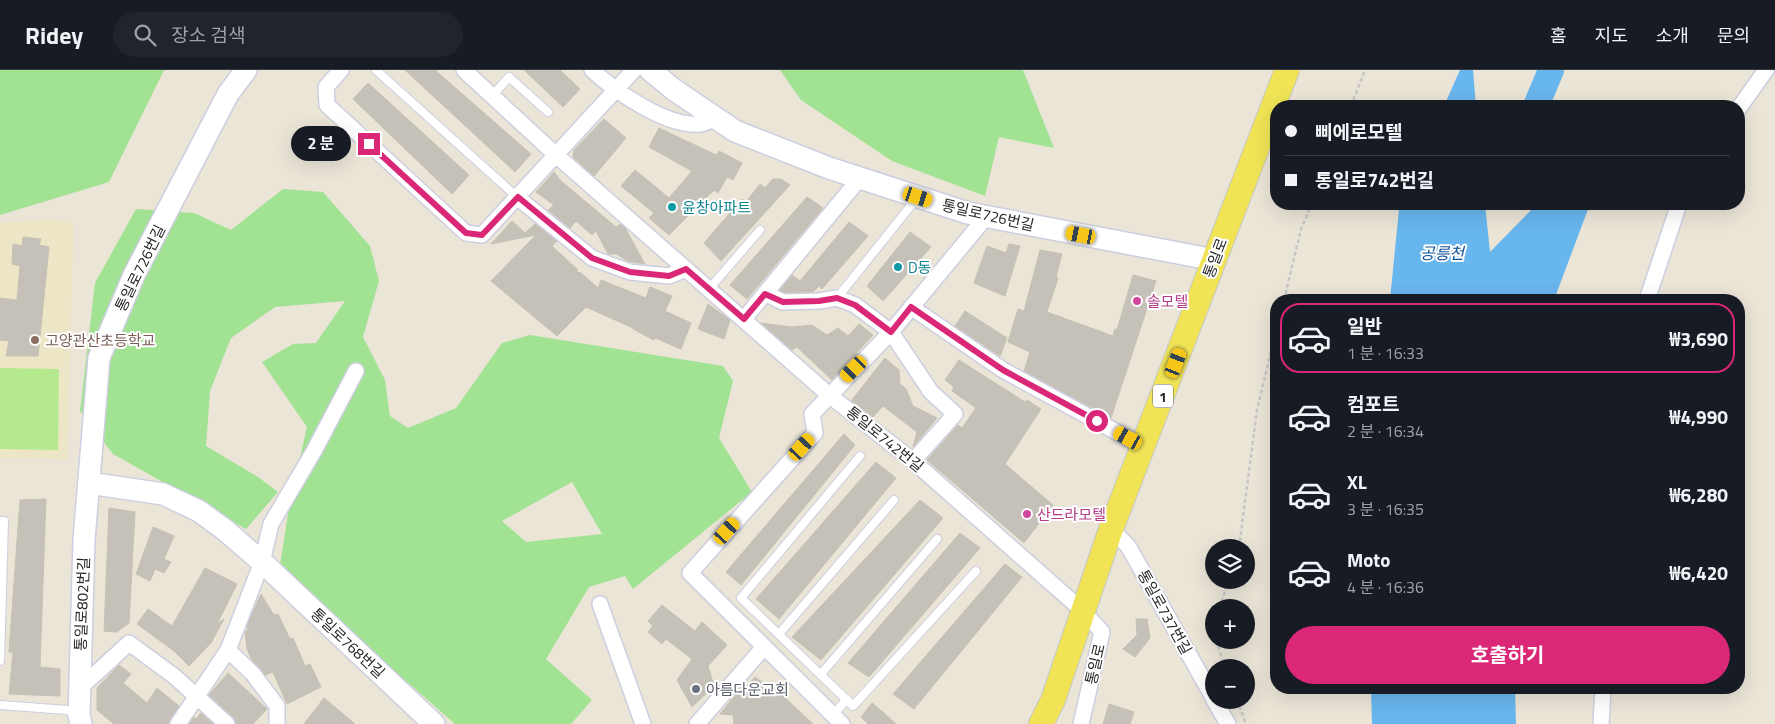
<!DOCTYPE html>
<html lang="ko">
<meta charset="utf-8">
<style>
:root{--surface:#171b24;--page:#20242c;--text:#f1f3f6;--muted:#9ea1a6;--line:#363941;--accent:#db2777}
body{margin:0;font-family:"Titillium Web","Noto Sans KR",sans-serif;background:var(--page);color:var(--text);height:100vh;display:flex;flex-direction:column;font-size:19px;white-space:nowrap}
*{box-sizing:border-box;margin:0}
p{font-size:16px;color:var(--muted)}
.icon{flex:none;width:28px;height:28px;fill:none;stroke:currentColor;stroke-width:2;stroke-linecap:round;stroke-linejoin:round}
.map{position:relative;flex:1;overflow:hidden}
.panel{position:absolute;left:1270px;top:224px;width:475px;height:400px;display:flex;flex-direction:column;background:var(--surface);border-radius:20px;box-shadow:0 5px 20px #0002}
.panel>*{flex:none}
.banner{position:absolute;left:1270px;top:30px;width:475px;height:110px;border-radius:20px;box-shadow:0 5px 20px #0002;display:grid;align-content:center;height:110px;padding:0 15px;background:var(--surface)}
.controls{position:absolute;left:1205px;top:469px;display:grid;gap:10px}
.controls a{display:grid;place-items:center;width:50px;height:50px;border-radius:50%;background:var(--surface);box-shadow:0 5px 20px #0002;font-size:25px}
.end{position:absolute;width:22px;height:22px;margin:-11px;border:6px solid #db2777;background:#fff;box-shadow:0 0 0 2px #fff}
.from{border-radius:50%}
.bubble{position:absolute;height:35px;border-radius:18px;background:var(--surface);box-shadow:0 5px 20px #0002;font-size:16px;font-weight:700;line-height:35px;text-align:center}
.car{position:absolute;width:15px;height:30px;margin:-15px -8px;border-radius:6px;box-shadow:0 0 4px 1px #0007;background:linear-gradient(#f5c518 24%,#345 0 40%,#f5c518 0 76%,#345 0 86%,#f5c518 0)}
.banner b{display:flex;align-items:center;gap:18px;height:48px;font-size:19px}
.banner b+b{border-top:1px solid var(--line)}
.banner i{width:12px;height:12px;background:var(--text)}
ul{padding:9px 0 0;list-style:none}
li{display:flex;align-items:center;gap:15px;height:70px;margin:0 10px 8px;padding:0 5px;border:2px solid transparent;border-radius:20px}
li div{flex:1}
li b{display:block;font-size:19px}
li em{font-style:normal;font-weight:700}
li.selected{border-color:var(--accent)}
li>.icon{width:45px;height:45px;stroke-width:1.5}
.button{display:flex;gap:10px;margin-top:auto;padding:10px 15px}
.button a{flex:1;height:58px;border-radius:30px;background:var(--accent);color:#fff;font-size:20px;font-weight:700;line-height:58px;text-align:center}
header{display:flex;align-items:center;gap:30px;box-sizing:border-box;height:70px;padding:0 25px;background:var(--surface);border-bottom:1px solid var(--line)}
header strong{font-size:24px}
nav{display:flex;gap:28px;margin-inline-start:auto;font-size:18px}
.search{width:350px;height:45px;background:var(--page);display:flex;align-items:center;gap:12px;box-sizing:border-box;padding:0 18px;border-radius:28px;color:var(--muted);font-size:19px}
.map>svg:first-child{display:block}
</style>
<header>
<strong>Ridey</strong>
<div class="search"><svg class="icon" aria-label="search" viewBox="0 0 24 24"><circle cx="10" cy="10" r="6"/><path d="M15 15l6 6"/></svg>장소 검색</div>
<nav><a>홈</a><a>지도</a><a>소개</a><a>문의</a></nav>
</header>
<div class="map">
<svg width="1775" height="654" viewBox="0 0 1775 654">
<rect width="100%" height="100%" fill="#eae5d7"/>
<path fill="#ece6c6" d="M51,149L74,152L67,389L0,388V153Z"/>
<path fill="#a1e293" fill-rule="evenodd" d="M0,0H164L109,112L0,145Z
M780,0H1023L1054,78L999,67L985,126L892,91L801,30Z
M283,119L323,122L370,176L379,211L363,267L385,310L390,346L408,358L456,338L502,273L530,265L723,296L733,311L719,368L752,422L633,519L625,506L589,517L546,589L592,630L571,654H455L348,560L280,495L290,431L307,357L262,292L293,274L316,273L345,231L275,237L231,268L210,321L206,376L258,407L278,422L246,459L113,384L80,341L95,213L136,139L194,143L231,160ZM572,412L602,464L526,472L502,451Z"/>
<path fill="#b5e98e" d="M0,298L59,299L58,380L0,379Z"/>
<path fill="#68b6ee" d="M1460,0H1473L1476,36H1444Z
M1401,134H1485L1490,182L1537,134H1590L1554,230H1390L1399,139Z
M1371,618H1515L1516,654H1372Z"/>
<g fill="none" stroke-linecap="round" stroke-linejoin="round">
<path stroke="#68b6ee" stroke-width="26" d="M1536,36L1551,0"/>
</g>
<path fill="#c5c1b8" stroke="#c5c1b2" d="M405,0H435L531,84L515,102Z
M524,0H560L580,19L563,37Z
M368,13L469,105L452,124L353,29Z
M604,49L626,68L594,106L573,87L574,80Z
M659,58L716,85L719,81L742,93L733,110L727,107L718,123L714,120L669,165L649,148L654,143L621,116L635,100L669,128L692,101L649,77Z
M554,102L561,111L616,157L621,154L625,158L645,194L627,191L617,184H608L596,161L592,165L576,151L570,158L548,140L554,135L536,122Z
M773,109H781L790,115L721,191L704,173L742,129L746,132L760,114L765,118Z
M807,127L823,138L747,229L730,215Z
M512,151L525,163L535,154L557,171L552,176L578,200L575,201L581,203L598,218L601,210L646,228L650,217L672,226L665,241L691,253L681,279L655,268L654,270L633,259V258L586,237L557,266L491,211L536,165L491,174Z
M849,152L868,166L822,219L819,216L813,222L785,223L780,220L792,205L800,211Z
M910,162L931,177L883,231L867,216Z
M23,167L41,169L39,175L49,177L38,286H6L9,271L0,270V228L17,230L20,196L12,194L13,174L22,176Z
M1009,174L1020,176L1005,226L974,213L987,176L1006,183Z
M1040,180L1062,184L1056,207L1058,208L1047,242L1113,266L1115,259L1117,260L1133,205L1156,211L1111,348L1024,301L1030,282L1008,272L1018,239L1024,241Z
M708,234L730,250L724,269L698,259Z
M965,241L1007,268L1000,286L955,256Z
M761,253L792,257L812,255L827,265L838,258L848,266L859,254L873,265L832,310L797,277L792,280Z
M885,288L899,300L900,314L906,319L913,336L937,348L913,377L917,362L883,336L873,347L851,331Z
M959,290L1025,332L1027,330L1041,339L1005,394L1053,435L1024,473L927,390L958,355L962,358L976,338L952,321L954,317L945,310Z
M844,364L855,375L741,515L726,502Z
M876,392L896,408L779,549L756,529Z
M46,429L40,597L60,599V626L9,624L13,582H9L20,430Z
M920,430L943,448L821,590L792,567Z
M109,438L135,442L129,553L117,562L104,561Z
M153,457L174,466L164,489L171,492L164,503L155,499L150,511L136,504Z
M960,463L980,478L869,607L848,593Z
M1005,494L1022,507L914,639L893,624Z
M205,498L237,514L217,554L224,549L211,573L189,596L174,581L137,554L148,539L172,556Z
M261,524L274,545L278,544L290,569L293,568L305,596L310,594L321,617L287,634L273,602L265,605L252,590L247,579L245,561L247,562L248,553Z
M662,535L695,561L702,552L727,575L708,596L714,616L692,637L677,610L692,589L666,569L662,574L648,562L653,556L648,551Z
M1136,549H1147L1150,568L1135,587L1123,579L1137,565Z
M119,595L131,604L123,613L147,633L157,618L179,636L169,654H114L97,640V618Z
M228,603L267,639L253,654H236L233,647L209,625Z
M755,607L768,617L770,614L813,654H734L733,645L720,644L737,623L739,625Z
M324,628L355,654H304Z
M872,633L884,643L896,654H868L861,647Z
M1109,634L1134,642L1130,654H1103Z
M201,643L213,654H189L194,647L196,649Z"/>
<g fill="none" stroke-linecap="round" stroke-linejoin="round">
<defs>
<path id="lane" d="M376,0L517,127
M492,26L509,7L548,42
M709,219L760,160
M837,228L917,128
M860,386L741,528L853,636L976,501
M0,451H4L0,591
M779,564L894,430
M821,604L937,469
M0,635L67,640L77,644
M833,645L847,629"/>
<path id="street" d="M341,0L326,17L327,35L466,163L482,165L634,0
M464,0L556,85L829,325L913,391L1083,541L1102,562L1081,654
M592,0C616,22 668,58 701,54C706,53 711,50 716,48
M1739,38L1766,0
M517,127L592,188L630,202L669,206L686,199
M765,223L783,232L819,231L837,228L855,235L891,262L931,322L955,344L913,391
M1647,230L1679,134
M911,237L1003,300L1144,377
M744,249L860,108
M1111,459L1128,476L1214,629
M600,534L643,654
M228,580L253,604L277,636V654
M80,618L129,573L174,606L227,654
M1214,630L1228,654
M178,654L228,580L262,492L271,454L314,381L356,301
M697,654L764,577
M842,654L690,503L815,363L812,344L891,262L986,147
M1601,654L1603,618"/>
<path id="secondary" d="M650,0L673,19L735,61L829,98L968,143L1215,190
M89,413L163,424L199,441L225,460L262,492L434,654
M81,654L79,645L84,470L99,288L134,205L228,24L246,0"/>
<path id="primary" d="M1041,654L1053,630L1111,459L1287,0"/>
</defs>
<use href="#lane" stroke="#cdcee0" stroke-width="10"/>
<use href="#street" stroke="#cdcee0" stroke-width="18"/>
<use href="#secondary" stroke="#cdcee0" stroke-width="24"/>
<use href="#primary" stroke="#c7c7c7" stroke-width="26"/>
<path stroke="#c7c7c7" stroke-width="2.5" stroke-dasharray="4 2.5" stroke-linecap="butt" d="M1351,36L1365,0
M1284,230L1301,159L1312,134
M1239,478L1257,340L1276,261
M1220,538L1228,510
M1216,570L1225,598
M1237,630L1246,654"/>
<use href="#lane" stroke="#fff" stroke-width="8"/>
<use href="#street" stroke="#fff" stroke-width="15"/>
<use href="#secondary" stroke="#fff" stroke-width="21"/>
<use href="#primary" stroke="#f0e456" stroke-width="24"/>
</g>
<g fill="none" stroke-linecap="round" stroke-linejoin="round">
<path stroke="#db2777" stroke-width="6" d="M369,74L466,163L482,165L518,127L592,188L630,202L669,206L686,199L744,249L765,224L783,232L819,231L837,228L855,235L891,262L911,237L1003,300L1097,351"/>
</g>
<g fill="#0f9aa8" stroke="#fff" stroke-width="2">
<circle cx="672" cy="137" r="5"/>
<circle cx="898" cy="197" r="5"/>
</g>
<g fill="#d1479c" stroke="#fff" stroke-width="2">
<circle cx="1137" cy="231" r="5"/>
<circle cx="1027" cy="444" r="5"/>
</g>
<circle fill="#8d6e63" stroke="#fff" stroke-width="2" cx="35" cy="270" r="5"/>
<circle fill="#6b7280" stroke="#fff" stroke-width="2" cx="696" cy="619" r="5"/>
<g text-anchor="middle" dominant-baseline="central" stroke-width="4" stroke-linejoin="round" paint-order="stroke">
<rect fill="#fff" stroke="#686868" stroke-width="1" x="1153" y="314.5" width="20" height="23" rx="4"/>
<g font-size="14" font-weight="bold" fill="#272727">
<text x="1163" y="326">1</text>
</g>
<g font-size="15" fill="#0d838f" stroke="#fff" text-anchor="start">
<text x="682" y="137">윤창아파트</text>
<text x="908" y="197">D동</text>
</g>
<g font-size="15" fill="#272727" stroke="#fff">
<text transform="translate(988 145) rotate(13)">통일로726번길</text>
<text transform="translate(1215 188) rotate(-69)">통일로</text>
<text transform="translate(140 198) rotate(-64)">통일로726번길</text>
<text transform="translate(885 369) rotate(39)">통일로742번길</text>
<text transform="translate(82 534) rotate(-88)">통일로802번길</text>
<text transform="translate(1165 542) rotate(61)">통일로737번길</text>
<text transform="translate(348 573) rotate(43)">통일로768번길</text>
<text transform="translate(1095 594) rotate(-77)">통일로</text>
</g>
<g font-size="15" fill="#b23c85" stroke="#fff" text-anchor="start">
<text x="1147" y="231">솔모텔</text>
<text x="1037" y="444">산드라모텔</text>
</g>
<g font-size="15" fill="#785e54" stroke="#fff" text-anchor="start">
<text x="45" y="270">고양관산초등학교</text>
</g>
<g font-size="15" fill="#5b616d" stroke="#fff" text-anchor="start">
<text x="706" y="619">아름다운교회</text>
</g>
<g font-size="16" font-style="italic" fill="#0c5195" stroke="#fff">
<text x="1442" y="183">공릉천</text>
</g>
</g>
</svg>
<div class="controls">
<a><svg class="icon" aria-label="layers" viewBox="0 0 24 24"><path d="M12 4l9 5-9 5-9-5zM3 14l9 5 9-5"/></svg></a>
<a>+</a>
<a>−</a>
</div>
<i class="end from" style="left:1097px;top:351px"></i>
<i class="end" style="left:369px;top:74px"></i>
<div class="bubble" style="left:291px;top:56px;width:60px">2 분</div>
<i class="car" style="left:918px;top:127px;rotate:108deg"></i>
<i class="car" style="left:1081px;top:165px;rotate:281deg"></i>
<i class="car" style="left:1176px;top:293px;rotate:21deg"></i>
<i class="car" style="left:854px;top:299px;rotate:225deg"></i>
<i class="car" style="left:1128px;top:368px;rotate:299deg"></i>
<i class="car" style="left:802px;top:377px;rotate:42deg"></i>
<i class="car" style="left:727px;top:461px;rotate:42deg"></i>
<div class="banner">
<b><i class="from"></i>삐에로모텔</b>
<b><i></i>통일로742번길</b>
</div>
<section class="panel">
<ul>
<li class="selected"><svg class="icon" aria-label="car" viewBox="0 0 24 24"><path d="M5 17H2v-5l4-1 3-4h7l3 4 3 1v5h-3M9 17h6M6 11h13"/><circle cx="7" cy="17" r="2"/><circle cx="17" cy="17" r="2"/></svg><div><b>일반</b><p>1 분 · 16:33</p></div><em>₩3,690</em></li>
<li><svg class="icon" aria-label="car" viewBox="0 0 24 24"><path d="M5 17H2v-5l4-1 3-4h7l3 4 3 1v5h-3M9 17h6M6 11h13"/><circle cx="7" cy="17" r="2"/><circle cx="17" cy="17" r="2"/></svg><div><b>컴포트</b><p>2 분 · 16:34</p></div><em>₩4,990</em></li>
<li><svg class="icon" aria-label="car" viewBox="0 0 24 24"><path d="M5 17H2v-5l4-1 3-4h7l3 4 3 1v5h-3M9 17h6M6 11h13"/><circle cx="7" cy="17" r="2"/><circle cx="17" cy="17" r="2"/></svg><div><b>XL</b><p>3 분 · 16:35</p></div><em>₩6,280</em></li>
<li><svg class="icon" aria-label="car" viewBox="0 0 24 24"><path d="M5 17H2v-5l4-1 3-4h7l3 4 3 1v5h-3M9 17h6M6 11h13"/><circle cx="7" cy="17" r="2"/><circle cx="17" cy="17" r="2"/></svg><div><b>Moto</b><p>4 분 · 16:36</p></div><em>₩6,420</em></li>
</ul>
<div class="button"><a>호출하기</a></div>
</section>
</div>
